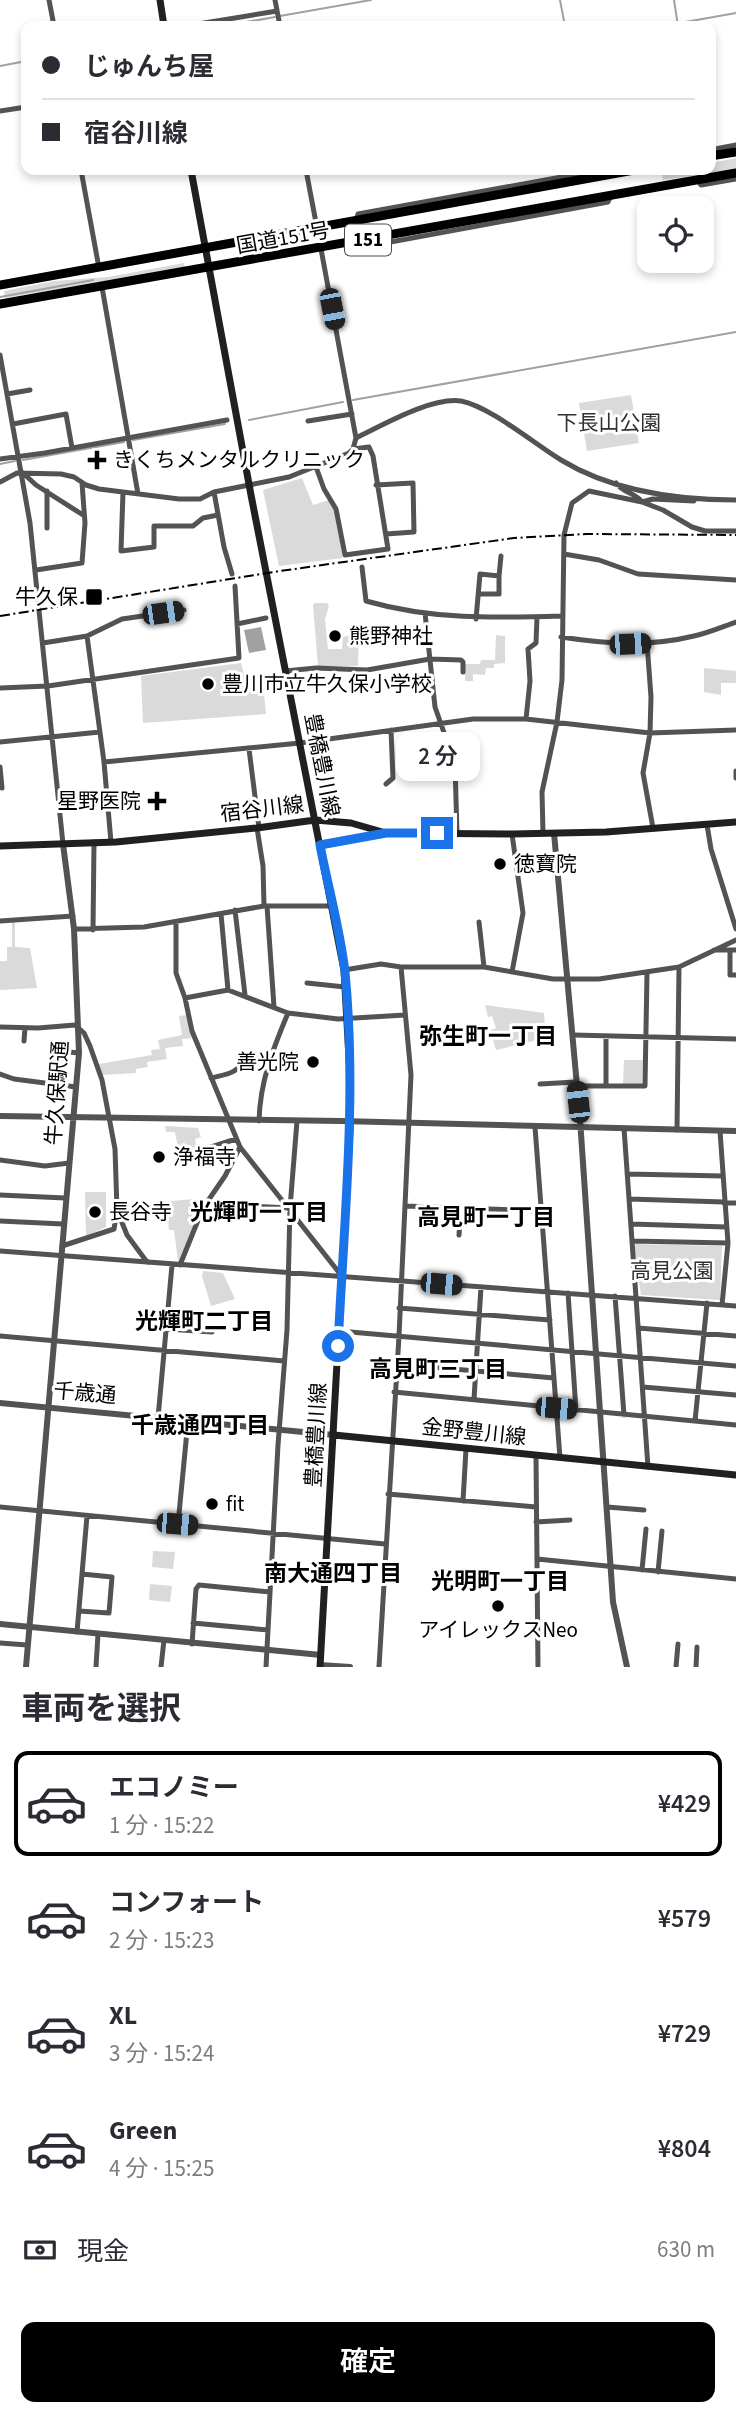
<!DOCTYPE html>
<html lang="ja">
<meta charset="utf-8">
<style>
:root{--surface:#fff;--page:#f2f2f3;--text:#2b2b33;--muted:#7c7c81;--line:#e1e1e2;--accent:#000}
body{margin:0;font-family:"Source Sans 3","Noto Sans JP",sans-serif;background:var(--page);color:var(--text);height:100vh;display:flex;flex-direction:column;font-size:26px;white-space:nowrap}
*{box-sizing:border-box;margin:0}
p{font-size:23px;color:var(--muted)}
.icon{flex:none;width:38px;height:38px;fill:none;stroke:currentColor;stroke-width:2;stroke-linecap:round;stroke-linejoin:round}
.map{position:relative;height:1667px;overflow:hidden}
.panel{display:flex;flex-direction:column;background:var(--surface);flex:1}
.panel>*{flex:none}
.banner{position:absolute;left:21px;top:21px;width:695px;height:154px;border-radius:14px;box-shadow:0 4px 10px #0003;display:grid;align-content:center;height:154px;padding:0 21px;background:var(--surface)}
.controls{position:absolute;left:637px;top:196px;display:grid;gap:14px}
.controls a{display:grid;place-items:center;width:77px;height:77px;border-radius:14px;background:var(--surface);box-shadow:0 4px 10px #0003;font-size:35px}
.end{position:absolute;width:32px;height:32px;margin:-16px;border:9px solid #1a73e8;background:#fff;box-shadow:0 0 0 4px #fff}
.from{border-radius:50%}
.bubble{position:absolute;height:49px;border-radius:14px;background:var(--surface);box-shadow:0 4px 10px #0003;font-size:23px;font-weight:600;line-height:49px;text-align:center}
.car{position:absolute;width:21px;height:42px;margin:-21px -10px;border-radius:9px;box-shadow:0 0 5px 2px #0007;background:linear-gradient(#222 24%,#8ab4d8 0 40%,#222 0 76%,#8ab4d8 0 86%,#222 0)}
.banner b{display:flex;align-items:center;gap:24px;height:66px;font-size:26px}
.banner b+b{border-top:2px solid var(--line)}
.banner i{width:18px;height:18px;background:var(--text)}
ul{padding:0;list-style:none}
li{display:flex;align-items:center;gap:21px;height:105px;margin:0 14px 10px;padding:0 7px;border:4px solid transparent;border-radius:14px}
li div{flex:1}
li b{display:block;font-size:26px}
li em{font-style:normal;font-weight:600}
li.active{border-color:var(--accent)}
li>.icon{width:63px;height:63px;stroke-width:1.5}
h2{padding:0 21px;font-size:32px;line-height:84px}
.pay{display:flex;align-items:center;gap:18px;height:77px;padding:0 21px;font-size:26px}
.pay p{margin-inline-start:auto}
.button{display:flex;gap:14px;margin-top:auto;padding:14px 21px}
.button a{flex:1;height:80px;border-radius:14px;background:var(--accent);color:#fff;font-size:28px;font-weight:600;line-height:80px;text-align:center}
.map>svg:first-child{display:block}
</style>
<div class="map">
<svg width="736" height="1667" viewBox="0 0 736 1667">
<rect width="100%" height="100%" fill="#fff"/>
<path fill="#dadada" d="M736,158V170L663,180L662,172L710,170L711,163Z
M184,263L185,269L5,298L4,291L54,281L108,277Z
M631,395L639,443L587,451L579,403Z
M302,478L313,505L329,500L334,510L343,558L279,566L263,490Z
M315,603H327L329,606L325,619L328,649H342L343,637L351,635L352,625L356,624L359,626L358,666H318L313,605Z
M496,635L505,636V663L494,664V668H486L485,675L473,674V681H465V664H480L481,660H495Z
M241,663L244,674L262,673L266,714L143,723L141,676Z
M704,668L736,671V683H721V695L704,692Z
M12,922H15V947L30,948L37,988L0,990V961H7V947H12Z
M485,1005L544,1013L546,1038L496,1050L490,1030L496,1028L492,1016L488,1017Z
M187,1015L192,1038L182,1039L183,1046L165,1048L167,1059L147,1062L148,1067L136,1069V1073L102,1075L99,1064L152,1055L151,1050L160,1049L158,1040L182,1035L179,1016Z
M624,1060H643L642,1084H623Z
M165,1126L198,1128L201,1137L195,1139L199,1162L187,1164L185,1157L180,1158L175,1132H166Z
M85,1192H106V1227L86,1236Z
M207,1198L180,1260L178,1261L174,1230H169L167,1206L171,1205V1201Z
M636,1244L722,1246L720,1300L641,1295L634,1246Z
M203,1271L223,1273L235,1299L211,1306L202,1276Z
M153,1551L175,1552L173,1569L152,1567Z
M150,1584L172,1586L170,1602L149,1600Z"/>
<path fill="#a1a1a1" d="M261,627L266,650L249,653L244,630Z"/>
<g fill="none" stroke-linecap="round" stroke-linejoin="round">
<path stroke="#a1a1a1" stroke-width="2" d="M560,0L565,26
M674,0L678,26
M280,16L371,0
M224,26L275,17
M663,26L736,13
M0,66L26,61
M0,297L93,280
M353,400L736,332
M249,420L343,402
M133,440L225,424
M23,460L124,442
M0,464L15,461"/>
<path stroke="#535353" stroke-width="5" d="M49,0L54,26
M275,0L280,26
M186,26L277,11
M0,111L26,107
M710,150L736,145
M81,170L99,268
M306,170L317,228
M697,180L701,185L736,179
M356,221L358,214L600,170L603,175
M353,243L358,248L608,202L611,196
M321,249L356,438
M102,287L138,494
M0,355L30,523L63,844
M7,394L30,390
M308,421L352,414
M13,424L66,414L72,448
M0,459L45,453L227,420
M316,467L324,489L336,509L345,555L388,549L373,456L369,447L353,449
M23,473L36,485L83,515
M0,482L17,473L61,474L74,477L86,485L99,489L179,499H200L214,492L289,477L349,453L353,449L356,438C383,425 431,397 461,401C489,406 536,445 561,460C612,491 678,500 736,500
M376,485L413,483L414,532L386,534
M47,491V528
M123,492L121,551L154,547V526H193L203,518L218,515
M214,492L224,547L232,574
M642,502L663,510L692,527L705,531H736
M642,502L653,499L694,501
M564,554L599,560L638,574L736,580
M362,567L366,601C432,620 495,618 562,616
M36,570L82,563L85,523L82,483
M479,594H499V576
M425,613L435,707L455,764L457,833
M476,619L480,574L499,576L501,556
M237,624L266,618
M87,636L104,762L111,842
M561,637C606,644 649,647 694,636C708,633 722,627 736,622
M43,643L87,636L122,619L184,610
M647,643L651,697L650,733L643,773L653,828
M285,671L316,668L367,670L430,659L461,660L463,662V672
M0,688L48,686L239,658L235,586
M526,719L530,681L528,649L536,643L537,617
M0,742L100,732
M249,749L259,828
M104,762L300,743L473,719H526L650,733L736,730
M0,767L2,788
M736,771V778
M386,784L393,778L391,730
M707,825L711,849L736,929
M257,828L263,866L264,906
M543,833L542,792L557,722L562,680L564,535L572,503L589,491L642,502C636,493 623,493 616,483
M512,834L523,913L512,972
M320,845L383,834
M267,906L274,1007
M235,910L245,995
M221,914L228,990
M0,921L73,916
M479,922L484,967
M176,923V973L185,998L192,1031L240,1147L341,1275
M74,929L144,927L264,906H332
M93,930L94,842
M714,950H736
M730,951V975H736
M344,970L381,964L401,967H484L553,979H599L679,967L736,940
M307,983L345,987
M185,998L228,990L288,1013L338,1019L405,1015
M0,1027L38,1028L75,1025L84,1033L90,1046L102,1080L115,1149L117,1210L127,1235L147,1262
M573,1035L736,1039
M24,1041L25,1028
M60,1051L79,1053
M0,1074L14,1079L76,1087
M211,1078C218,1076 228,1075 234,1071C251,1061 246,1052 270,1057
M48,1084L50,1065
M540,1084L576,1082
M577,1086H645L647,973
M606,1086V1036
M259,1121C260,1081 273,1049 288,1013
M535,1127L560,1458
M624,1128L648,1467
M677,1130L679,967
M720,1131L728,1243L722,1305
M208,1148L236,1139
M0,1160L45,1166L69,1163
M627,1174L723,1176
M0,1195L65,1198
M629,1199L724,1202
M724,1203H736
M206,1204L290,1208
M405,1206L541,1211
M0,1221L63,1224
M631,1224L726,1227
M459,1235L461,1207
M632,1241L728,1243
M62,1246L114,1229L117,1210
M0,1251L736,1306
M180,1265L203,1208L225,1176L240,1147
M568,1293L576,1410
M615,1296L624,1415
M399,1308L550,1320
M638,1328L736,1336
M166,1329L212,1332
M339,1331L736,1366
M0,1336L284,1361
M396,1364L554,1378
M643,1387L736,1395
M394,1392L736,1425
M474,1399L481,1287
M158,1418L172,1265
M695,1421L707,1303
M536,1456L538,1667
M388,1494L536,1507
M463,1501L466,1449
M0,1507L385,1544
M607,1507L644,1510
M536,1522L570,1520
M178,1524L188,1421
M537,1559L736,1579
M642,1570L646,1529
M658,1572L662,1531
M79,1611L109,1613L112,1577L82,1574
M193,1623L268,1630
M77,1632L87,1516
M0,1643L27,1645
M192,1644L196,1589L199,1585L270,1592
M96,1667L98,1634
M161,1667L164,1640
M266,1667L278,1445L287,1330L290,1208L297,1121
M379,1667L399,1336L411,1075L401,967
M676,1667L678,1644
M696,1667L697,1647"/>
<path stroke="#535353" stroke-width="6" d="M554,833L580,1119L613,1602L627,1667
M0,1116L341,1121L736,1131
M0,1403L334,1435
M0,1624L321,1655
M320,1665L350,1667
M26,1667L79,1053L74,929L63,844"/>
<path stroke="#202020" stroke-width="7" d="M160,0L164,26
M191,170L251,495L344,970L350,1075V1130L320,1667
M0,846L116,842L257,828L315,820L351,823L386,833L512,834L606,832L736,822
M334,1435L736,1475"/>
<path stroke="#000" stroke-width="9" d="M710,156L736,152
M0,285L634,170
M0,304L736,173"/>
<path stroke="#000" stroke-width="2" stroke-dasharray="10 3.5 2 3.5" stroke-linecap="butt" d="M0,616L280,571L514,538L586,534L736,535"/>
</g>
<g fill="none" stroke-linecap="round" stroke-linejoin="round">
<path stroke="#1a73e8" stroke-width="9" d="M338,1346C344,1221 357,1096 345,972C340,929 328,887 320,845L386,833H437"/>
</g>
<g fill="#000" stroke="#fff" stroke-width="2.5">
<path d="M93.5 449.5h7v7h7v7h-7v7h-7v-7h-7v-7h7z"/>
<rect x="85" y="588" width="18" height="18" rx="3.5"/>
<circle cx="335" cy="636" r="7"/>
<circle cx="208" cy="684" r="7"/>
<path d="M153.5 790.5h7v7h7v7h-7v7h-7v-7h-7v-7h7z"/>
<circle cx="500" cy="864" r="7"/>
<circle cx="313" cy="1062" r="7"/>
<circle cx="159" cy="1157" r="7"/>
<circle cx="95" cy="1212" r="7"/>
<circle cx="212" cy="1504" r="7"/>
<circle cx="498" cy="1606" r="7"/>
</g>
<g text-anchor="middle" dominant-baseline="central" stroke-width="6" stroke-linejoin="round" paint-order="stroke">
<rect fill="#fff" stroke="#4c4c4c" stroke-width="2" x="345" y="224.5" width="46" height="31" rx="5"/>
<g font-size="19" font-weight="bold" fill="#000">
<text x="368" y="240">151</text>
</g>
<g font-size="21" fill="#000" stroke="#fff">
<text transform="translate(283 238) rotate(-10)">国道151号</text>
<text transform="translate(322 765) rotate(79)">豊橋豊川線</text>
<text transform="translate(262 809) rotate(-7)">宿谷川線</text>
<text transform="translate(57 1093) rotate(-86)">牛久保駅通</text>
<text transform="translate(85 1393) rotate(5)">千歳通</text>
<text transform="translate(474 1432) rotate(6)">金野豊川線</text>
<text transform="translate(316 1435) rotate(-87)">豊橋豊川線</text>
</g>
<g font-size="21" fill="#313131" stroke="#fff">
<text x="609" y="423">下長山公園</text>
<text x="672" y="1271">高見公園</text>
</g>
<g font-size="21" fill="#000" stroke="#fff" text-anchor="start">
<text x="113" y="460">きくちメンタルクリニック</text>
<text x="78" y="597" text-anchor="end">牛久保</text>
<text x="349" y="636">熊野神社</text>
<text x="222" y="684">豊川市立牛久保小学校</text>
<text x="141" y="801" text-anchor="end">星野医院</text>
<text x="514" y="864">徳寶院</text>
<text x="299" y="1062" text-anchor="end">善光院</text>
<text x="173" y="1157">浄福寺</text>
<text x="109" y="1212">長谷寺</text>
<text x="226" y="1504">fit</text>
<text x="498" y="1630" text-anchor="middle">アイレックスNeo</text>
</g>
<g font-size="23" font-weight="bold" fill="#000" stroke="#fff">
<text x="488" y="1036">弥生町一丁目</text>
<text x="259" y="1212">光輝町一丁目</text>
<text x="486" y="1217">高見町一丁目</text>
<text x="204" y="1321">光輝町二丁目</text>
<text x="438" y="1369">高見町三丁目</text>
<text x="200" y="1425">千歳通四丁目</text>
<text x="333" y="1573">南大通四丁目</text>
<text x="500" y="1581">光明町一丁目</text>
</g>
</g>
</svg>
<div class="controls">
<a><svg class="icon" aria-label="locate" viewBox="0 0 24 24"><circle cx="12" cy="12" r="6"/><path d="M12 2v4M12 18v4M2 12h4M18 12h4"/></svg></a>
</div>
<i class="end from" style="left:338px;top:1346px"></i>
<i class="end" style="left:437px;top:833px"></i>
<div class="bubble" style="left:396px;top:732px;width:84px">2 分</div>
<i class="car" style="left:332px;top:309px;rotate:169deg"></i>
<i class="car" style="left:163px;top:613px;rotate:82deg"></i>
<i class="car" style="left:630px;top:644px;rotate:88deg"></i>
<i class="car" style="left:578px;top:1102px;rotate:354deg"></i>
<i class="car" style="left:441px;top:1284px;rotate:95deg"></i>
<i class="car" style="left:556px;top:1408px;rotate:95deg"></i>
<i class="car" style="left:177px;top:1524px;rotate:95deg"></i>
<div class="banner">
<b><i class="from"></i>じゅんち屋</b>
<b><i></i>宿谷川線</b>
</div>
</div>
<section class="panel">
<h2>車両を選択</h2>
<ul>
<li class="active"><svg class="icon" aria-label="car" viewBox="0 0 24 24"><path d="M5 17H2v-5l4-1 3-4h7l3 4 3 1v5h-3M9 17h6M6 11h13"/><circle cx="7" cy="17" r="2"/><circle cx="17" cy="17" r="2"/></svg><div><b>エコノミー</b><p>1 分 · 15:22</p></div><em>¥429</em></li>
<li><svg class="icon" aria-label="car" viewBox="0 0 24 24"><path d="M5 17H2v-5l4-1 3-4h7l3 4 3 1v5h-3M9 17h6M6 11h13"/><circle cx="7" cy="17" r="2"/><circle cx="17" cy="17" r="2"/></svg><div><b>コンフォート</b><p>2 分 · 15:23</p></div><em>¥579</em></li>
<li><svg class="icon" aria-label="car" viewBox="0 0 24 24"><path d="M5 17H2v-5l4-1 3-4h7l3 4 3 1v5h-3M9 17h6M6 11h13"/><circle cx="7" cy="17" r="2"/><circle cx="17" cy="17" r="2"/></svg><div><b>XL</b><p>3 分 · 15:24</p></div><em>¥729</em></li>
<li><svg class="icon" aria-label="car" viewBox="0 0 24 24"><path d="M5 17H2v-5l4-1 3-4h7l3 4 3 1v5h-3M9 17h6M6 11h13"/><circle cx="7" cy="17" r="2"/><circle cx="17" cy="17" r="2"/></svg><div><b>Green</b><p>4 分 · 15:25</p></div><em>¥804</em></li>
</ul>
<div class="pay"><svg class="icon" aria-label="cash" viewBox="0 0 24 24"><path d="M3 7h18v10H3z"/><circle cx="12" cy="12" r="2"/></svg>現金<p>630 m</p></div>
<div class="button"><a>確定</a></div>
</section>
